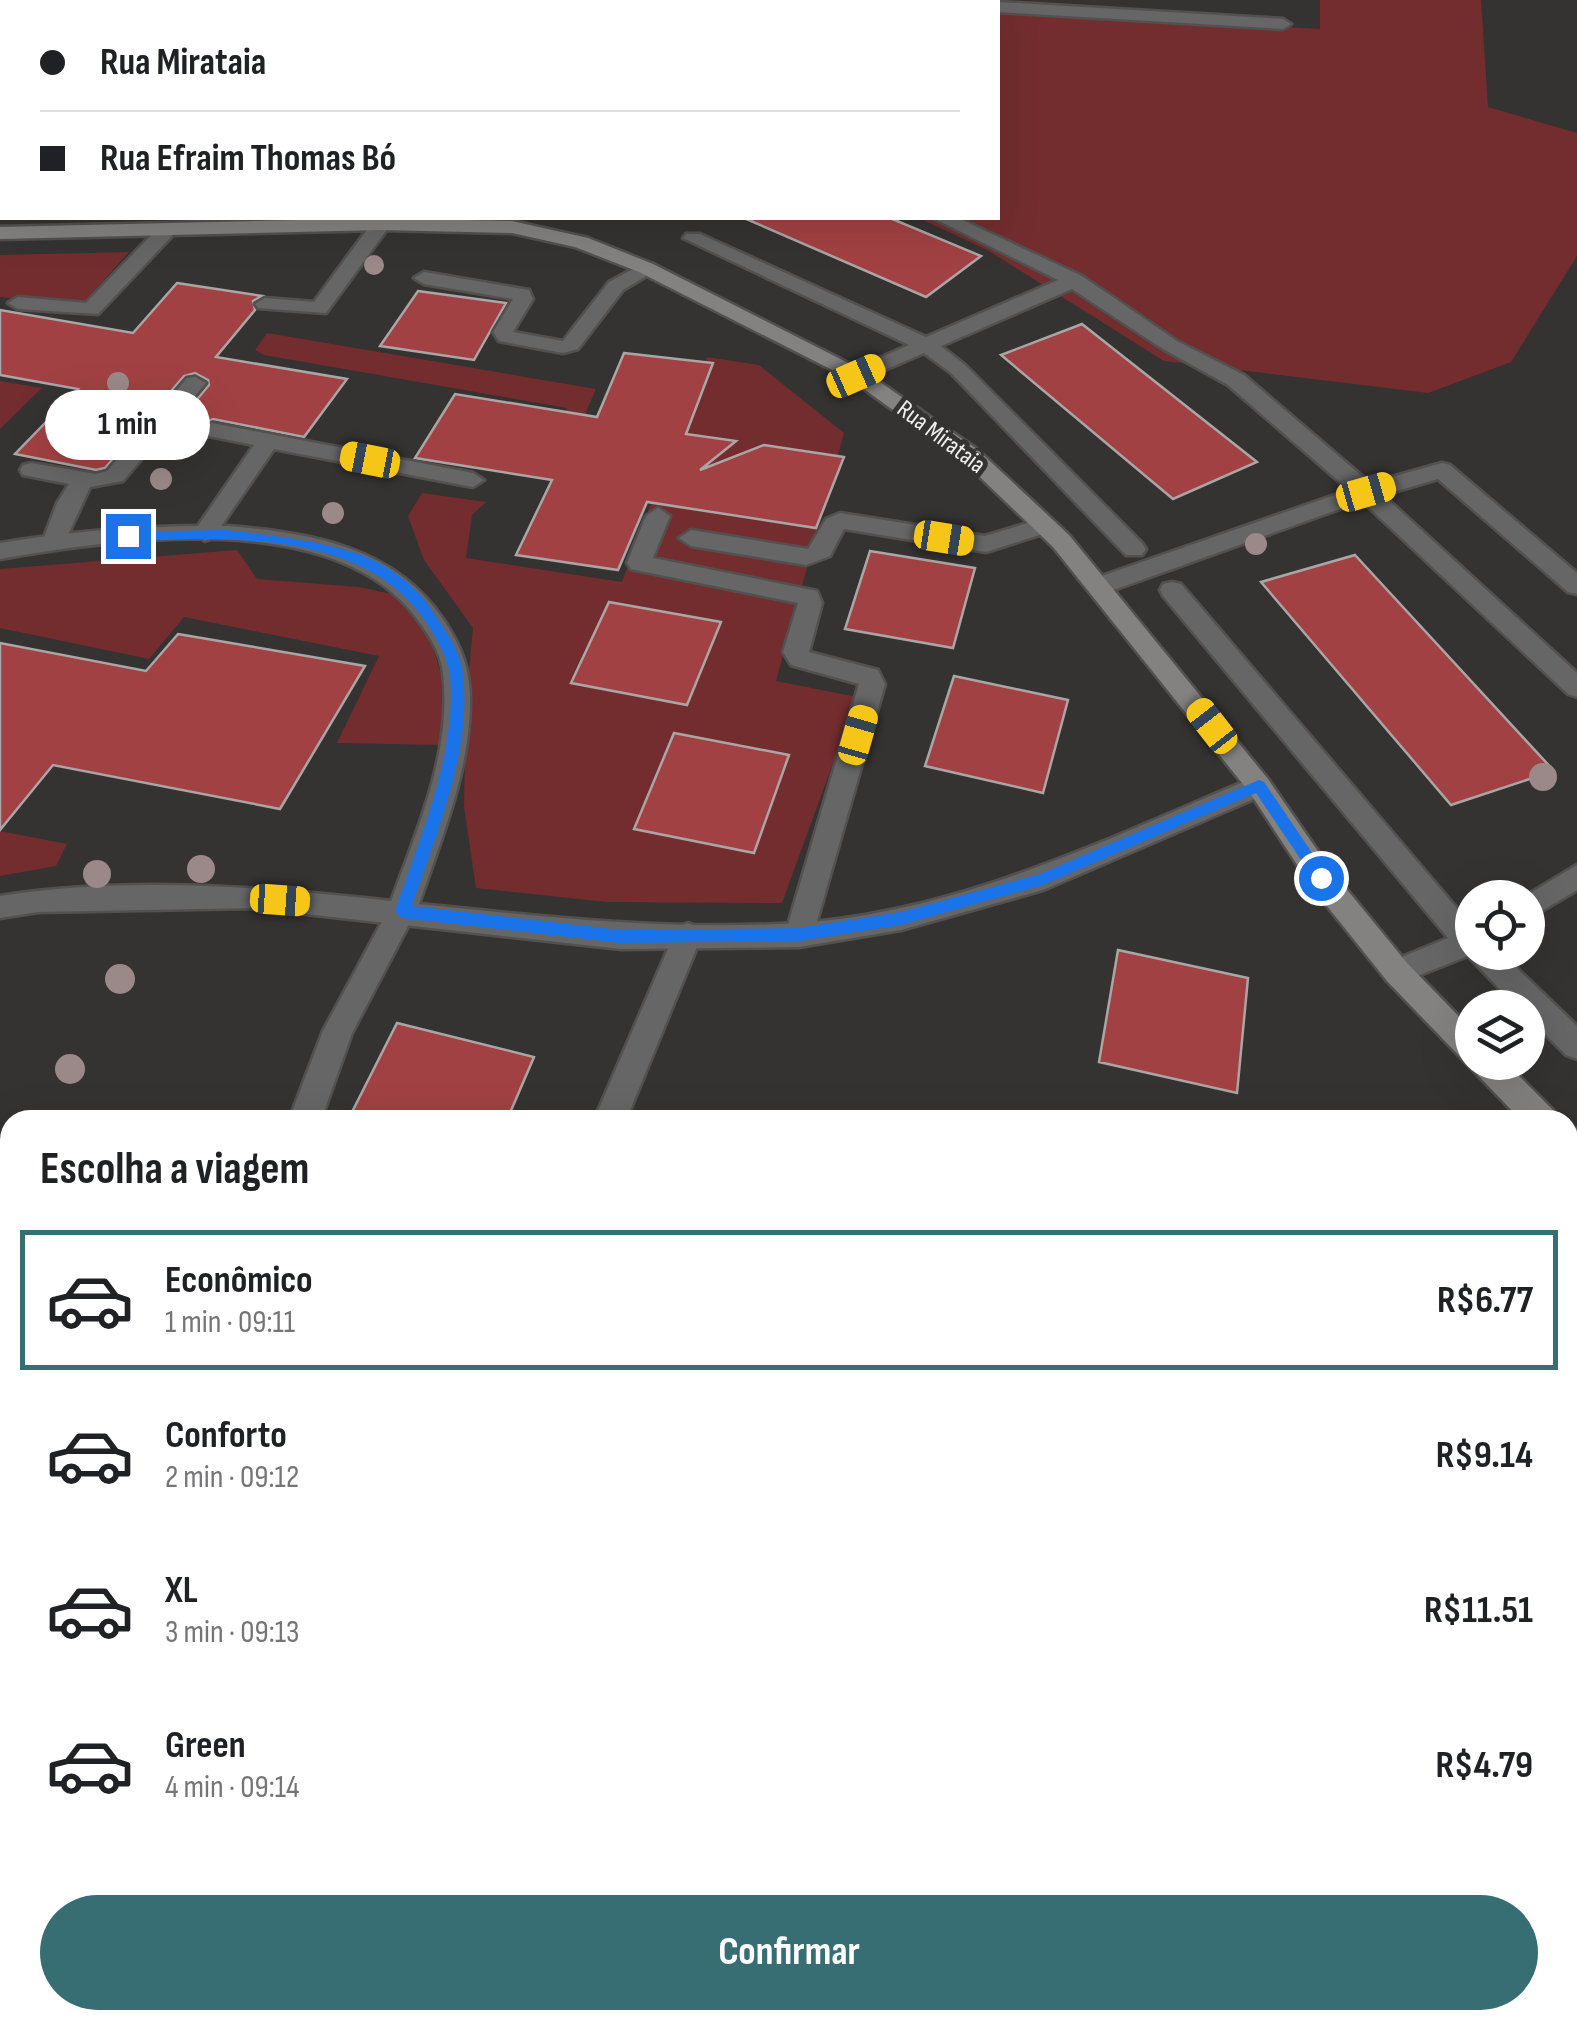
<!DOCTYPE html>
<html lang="pt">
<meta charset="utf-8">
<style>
:root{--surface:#fff;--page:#f6f6f6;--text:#202124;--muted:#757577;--line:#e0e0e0;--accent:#366e74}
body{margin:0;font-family:"Sofia Sans Condensed",sans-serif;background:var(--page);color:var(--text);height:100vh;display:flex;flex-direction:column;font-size:38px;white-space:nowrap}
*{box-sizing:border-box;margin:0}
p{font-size:32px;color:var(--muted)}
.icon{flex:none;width:55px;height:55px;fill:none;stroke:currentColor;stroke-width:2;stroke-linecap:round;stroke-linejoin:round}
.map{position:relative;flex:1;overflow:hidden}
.side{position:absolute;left:0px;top:1110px;width:1578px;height:920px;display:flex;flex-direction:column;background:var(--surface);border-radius:30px 30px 0 0;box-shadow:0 10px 40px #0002}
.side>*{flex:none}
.banner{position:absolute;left:0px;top:0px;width:1000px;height:220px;box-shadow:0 10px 40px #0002;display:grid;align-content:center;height:220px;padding:0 40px;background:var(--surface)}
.buttons{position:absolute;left:1455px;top:880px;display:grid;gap:20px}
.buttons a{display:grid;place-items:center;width:90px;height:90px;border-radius:50%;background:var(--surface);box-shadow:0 10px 40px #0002;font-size:50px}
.end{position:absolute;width:45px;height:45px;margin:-22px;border:12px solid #1a73e8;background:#fff;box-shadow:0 0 0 5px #fff}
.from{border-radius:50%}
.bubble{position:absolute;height:70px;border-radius:35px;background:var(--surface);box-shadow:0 10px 40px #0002;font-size:32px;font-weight:700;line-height:70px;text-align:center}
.car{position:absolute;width:30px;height:60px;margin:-30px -15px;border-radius:12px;box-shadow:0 0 8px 2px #0007;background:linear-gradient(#f5c518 24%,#345 0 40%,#f5c518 0 76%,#345 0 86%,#f5c518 0)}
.banner b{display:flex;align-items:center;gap:35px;height:95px;font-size:38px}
.banner b+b{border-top:2px solid var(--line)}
.banner i{width:25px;height:25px;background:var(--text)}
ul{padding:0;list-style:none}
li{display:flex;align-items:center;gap:30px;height:140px;margin:0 20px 15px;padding:0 20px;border:5px solid transparent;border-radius:0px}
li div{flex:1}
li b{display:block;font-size:38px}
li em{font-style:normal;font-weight:700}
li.active{border-color:var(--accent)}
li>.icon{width:90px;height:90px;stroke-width:1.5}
h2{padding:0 40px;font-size:45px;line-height:120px}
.button{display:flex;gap:20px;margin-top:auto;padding:20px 40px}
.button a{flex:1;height:115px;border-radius:60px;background:var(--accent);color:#fff;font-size:40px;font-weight:700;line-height:115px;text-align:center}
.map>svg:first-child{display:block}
</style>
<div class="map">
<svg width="1577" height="2030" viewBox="0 0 1577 2030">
<rect width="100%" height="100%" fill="#353232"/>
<path fill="#732d2e" d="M1320,0H1481L1488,107L1577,133V256L1511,362L1428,393L1164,361L989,251L919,218H998V11L1320,29Z
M129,252L81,306L0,297V255Z
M267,333L596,389L586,412L587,430L674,442L707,357L759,365L844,433L776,681L857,697L782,903L607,902L476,888L464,807L466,703L473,628L424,560L408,516L422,493L486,502L472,515L466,558L622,582L654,495L530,476L567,408L264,355L255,350Z
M0,381L42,388L0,429Z
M237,550L257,579L359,587L401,596L430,637L441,674L443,745L337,743L379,656L184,617L149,659L0,628V569Z
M0,831L67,844L56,866L0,876Z"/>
<path fill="#a24143" stroke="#aaa6a6" stroke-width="2.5" d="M744,218H890L981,256L926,297Z
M177,283L262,296L253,301L255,310L216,357L347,379L304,437L213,419L204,424L180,420L209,385L208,380L195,373L184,376L105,468L96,470L15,454L78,389L0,375V310L133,333Z
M418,291L506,303L474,360L380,346Z
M1082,324L1257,462L1173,499L1001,355Z
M624,353L713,363L686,434L736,441L700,470L764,445L844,457L816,528L647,502L618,570L516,555L552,480L415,458L455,394L597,417Z
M870,551L975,568L953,648L845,629Z
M1355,555L1554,771L1451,805L1261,582Z
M609,602L721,622L687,705L571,683Z
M178,634L365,666L280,809L53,765L0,830V643L146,671Z
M954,676L1068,700L1043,793L925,766Z
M674,733L789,755L754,853L634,829Z
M1118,950L1248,978L1237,1093L1099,1062Z
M397,1023L534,1057L507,1120H348Z"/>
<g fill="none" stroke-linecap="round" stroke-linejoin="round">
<defs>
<path id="lane" d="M381,218L391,224L326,313L258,308L255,304L265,298L314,302L374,220Z
M933,218H958L1082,276L1177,341L1244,375L1370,483L1442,463L1450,465L1577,573V594L1568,592L1438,479L1383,495L1577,673V697L1568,694L1362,501L1108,592H1090L1087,586L1090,580L1349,490L1228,385L1163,349L1072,289L941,346L965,365L1142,543L1146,549L1142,555H1126L951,373L924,353L864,379H850L846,375L850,371L909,345L683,238L686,234H700L926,337L1058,280Z
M166,225L173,227V235L98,314L18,309L8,303L18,297L86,303L159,227Z
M646,262L653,264V272L623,290L578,349L563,353L499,341L493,332L513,299L424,284L414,278L424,272L529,290L533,299L513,332L563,341L609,282Z
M195,377L206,383L123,481L90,487L63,546H47L43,540L57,503L69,484L23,475L20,470L23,465L31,463L96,474L107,471L187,378Z
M212,423L473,473L484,480L473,487L274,449L213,538L205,541L193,533L254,445L204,435L201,430Z
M658,508L670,516L653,558L817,591L822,603L809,652L878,670L885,684L813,935L809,943L799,947L789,943L785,935L859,684L791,665L783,652L798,603L631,569L627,563L646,516Z
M840,513L985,536L1044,518L1056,526L1052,531L986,552L844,529L830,556L806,565L691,546L679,538L691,530L808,549L826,519Z
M1172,582L1181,584L1472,926V952H1500L1577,1026V1059L1566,1055L1528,1017V1008H1518L1468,956L1397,984L1387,981L1382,972L1387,963L1448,938L1163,596L1160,590L1163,584Z
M1577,865V890L1528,919V898H1522Z
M402,899L412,903L416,911L352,1033L321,1120H289L323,1031L392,903Z
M688,923L698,927L702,935L626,1120H594L674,935L678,927Z
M1577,1815V1858L1568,1862V1819Z"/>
<path id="street" d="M869,0H927L928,2H871Z
M998,2L1283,19L1291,24L1283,29L998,12Z
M228,526C310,533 394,546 443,619C462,647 471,671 470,705C469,773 441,839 419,904C545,917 670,931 797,923C956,913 1105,840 1250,779H1268L1272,786L1268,793L1043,890L901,930L799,947L621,949L251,908L38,912L0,918V896C128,876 264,887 391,901C418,828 452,751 443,673C441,653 429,635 417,619C336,507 118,538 0,559V543C76,530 151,525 228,526Z
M1577,1247V1280L1568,1284V1251Z
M1577,1350V1385L1568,1388V1354Z
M616,2020H680L676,2030H612Z
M911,2020H960L956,2030H907Z"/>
<path id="secondary" d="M381,218L512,221L588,238L653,264L864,371L977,449L1069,535L1268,779L1331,870L1407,963L1472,1030V1062H1505L1553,1110L1558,1120H1521L1387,981L1311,886L1250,793L1053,547L961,459L850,379L639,272L575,247L512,233L381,230L0,239V227Z
M1568,1126L1577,1129V1161L1568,1158Z"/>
</defs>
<use href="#lane" stroke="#535050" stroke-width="5"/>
<use href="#street" stroke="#535050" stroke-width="5"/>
<use href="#secondary" stroke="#535050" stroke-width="5"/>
<use href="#lane" fill="#676666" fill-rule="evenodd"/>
<use href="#street" fill="#676666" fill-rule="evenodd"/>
<use href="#secondary" fill="#848181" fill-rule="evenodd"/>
</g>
<g fill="#9a8988">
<circle cx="374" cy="265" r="10"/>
<circle cx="118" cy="383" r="11"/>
<circle cx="161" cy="479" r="11"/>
<circle cx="333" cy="513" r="11"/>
<circle cx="1256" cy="544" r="11"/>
<circle cx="1543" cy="777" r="14"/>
<circle cx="201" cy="869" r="14"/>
<circle cx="97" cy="874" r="14"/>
<circle cx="120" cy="979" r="15"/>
<circle cx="70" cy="1069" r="15"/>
</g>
<path fill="#1a73e8" d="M226,530C269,535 313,540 355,553C385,562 417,586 433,612C445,630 461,652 463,674C472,752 436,834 412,906L621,930L799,928L901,912L1040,874L1259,780L1264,782L1329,878L1327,882H1316L1256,793L1043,885L901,925L799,941L621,943L402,918L395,911C420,837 457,755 450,675C448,658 437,640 429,626C367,528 229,538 128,541L122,536L128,532Z"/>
<g text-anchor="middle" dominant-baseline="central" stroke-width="10" stroke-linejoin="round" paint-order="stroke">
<g font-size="25" fill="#f1efef" stroke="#353232">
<text transform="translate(941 437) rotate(37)">Rua Mirataia</text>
</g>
</g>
</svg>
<div class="buttons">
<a><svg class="icon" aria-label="locate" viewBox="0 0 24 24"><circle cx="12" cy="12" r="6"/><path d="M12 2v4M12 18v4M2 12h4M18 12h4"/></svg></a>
<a><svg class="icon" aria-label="layers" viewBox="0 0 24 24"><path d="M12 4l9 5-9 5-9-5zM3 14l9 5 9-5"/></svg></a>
</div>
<i class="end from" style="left:1321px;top:878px"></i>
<i class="end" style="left:128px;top:536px"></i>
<div class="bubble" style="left:45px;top:390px;width:165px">1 min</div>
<i class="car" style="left:856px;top:376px;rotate:66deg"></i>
<i class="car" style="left:370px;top:460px;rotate:281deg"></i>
<i class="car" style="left:1366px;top:492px;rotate:74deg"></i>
<i class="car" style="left:944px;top:538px;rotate:99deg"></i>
<i class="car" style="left:1212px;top:726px;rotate:322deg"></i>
<i class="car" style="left:858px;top:735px;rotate:16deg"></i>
<i class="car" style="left:280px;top:900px;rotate:94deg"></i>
<div class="banner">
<b><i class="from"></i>Rua Mirataia</b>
<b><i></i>Rua Efraim Thomas Bó</b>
</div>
<section class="side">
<h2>Escolha a viagem</h2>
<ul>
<li class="active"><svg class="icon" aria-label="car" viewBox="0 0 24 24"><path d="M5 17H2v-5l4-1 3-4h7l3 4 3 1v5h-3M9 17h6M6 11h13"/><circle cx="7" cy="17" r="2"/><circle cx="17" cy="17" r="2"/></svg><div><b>Econômico</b><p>1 min · 09:11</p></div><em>R$6.77</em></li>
<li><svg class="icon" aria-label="car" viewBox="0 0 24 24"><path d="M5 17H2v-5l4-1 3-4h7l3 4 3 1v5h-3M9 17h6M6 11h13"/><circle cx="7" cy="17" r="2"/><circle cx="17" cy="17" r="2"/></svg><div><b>Conforto</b><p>2 min · 09:12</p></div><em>R$9.14</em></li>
<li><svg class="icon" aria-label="car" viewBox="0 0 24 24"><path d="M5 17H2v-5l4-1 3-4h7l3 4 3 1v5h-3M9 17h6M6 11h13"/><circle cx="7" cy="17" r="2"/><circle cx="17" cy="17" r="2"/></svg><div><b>XL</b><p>3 min · 09:13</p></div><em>R$11.51</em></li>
<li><svg class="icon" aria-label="car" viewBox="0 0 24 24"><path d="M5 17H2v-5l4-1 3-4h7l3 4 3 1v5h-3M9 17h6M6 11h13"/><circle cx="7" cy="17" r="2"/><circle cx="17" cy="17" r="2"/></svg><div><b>Green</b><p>4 min · 09:14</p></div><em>R$4.79</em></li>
</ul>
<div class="button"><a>Confirmar</a></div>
</section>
</div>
